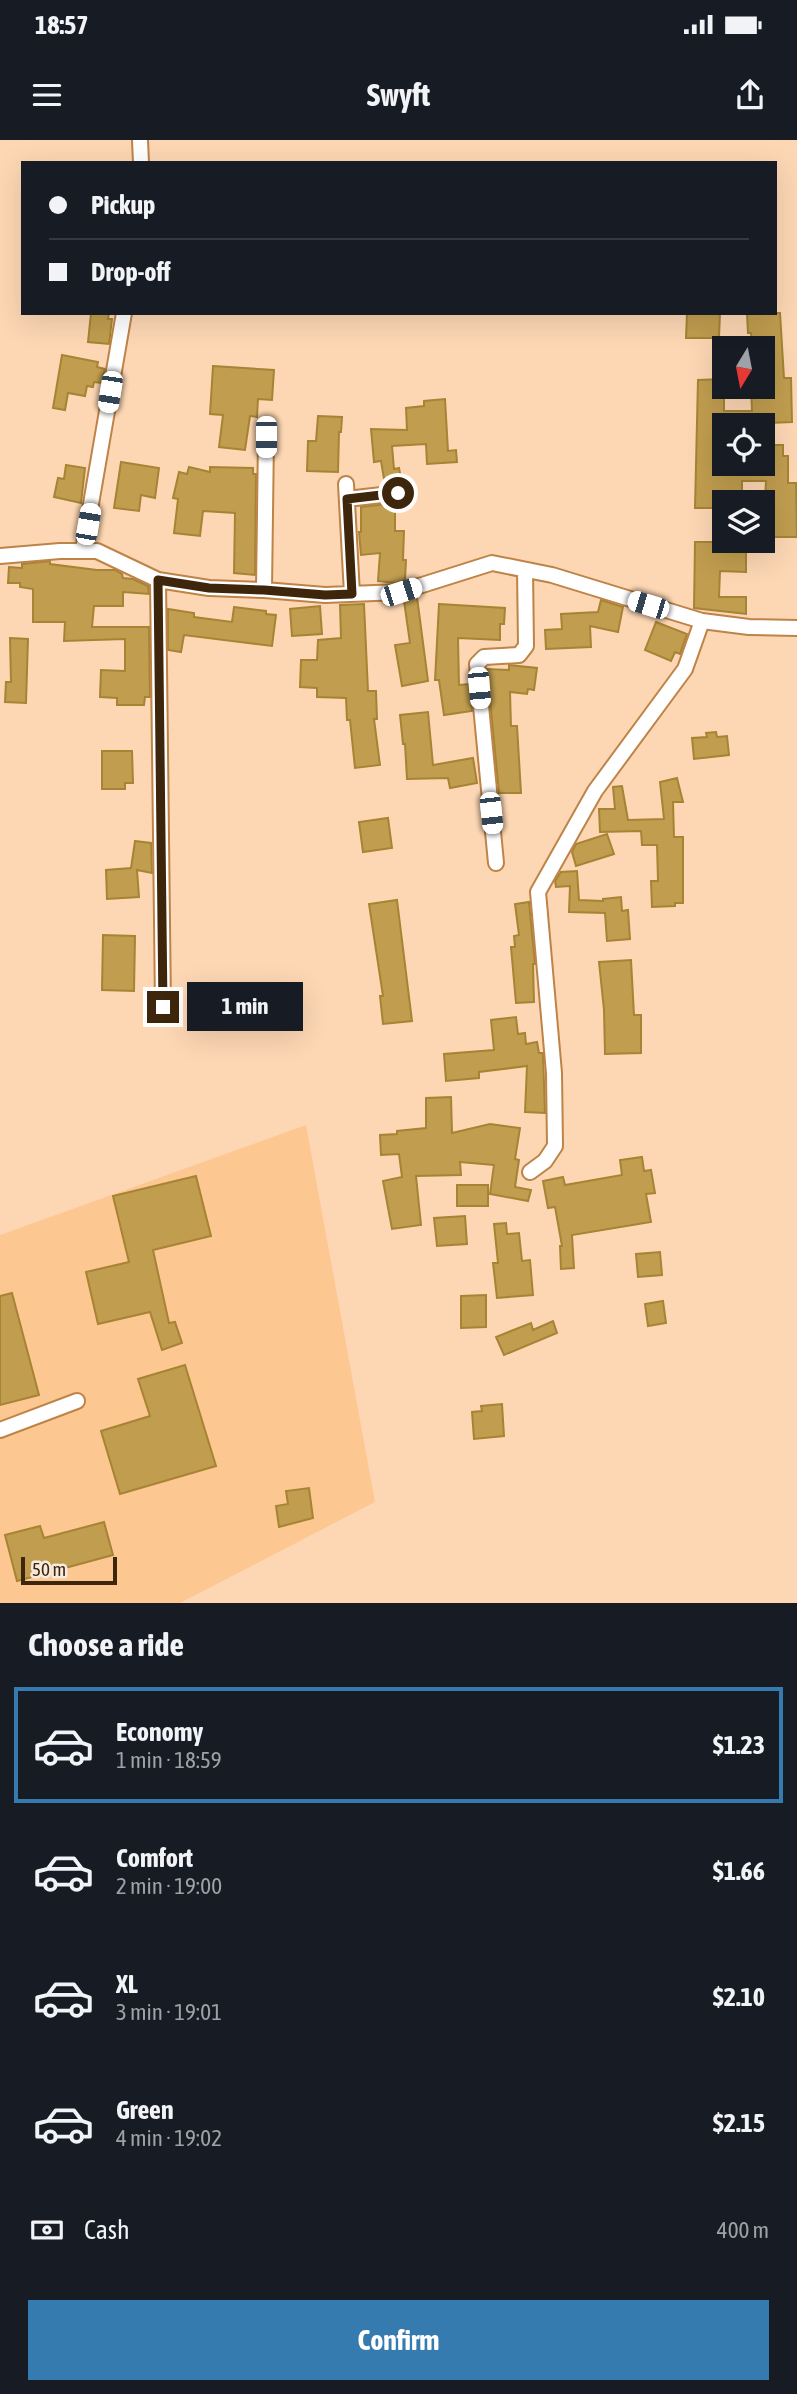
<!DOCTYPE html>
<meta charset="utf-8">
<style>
:root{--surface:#171b24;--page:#20242c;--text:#f1f3f6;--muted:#9ea1a6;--line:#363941;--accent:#367bb0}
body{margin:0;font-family:"Asap Condensed",sans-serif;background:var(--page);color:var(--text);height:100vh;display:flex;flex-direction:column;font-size:26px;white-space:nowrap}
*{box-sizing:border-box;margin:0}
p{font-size:23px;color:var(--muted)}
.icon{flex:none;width:38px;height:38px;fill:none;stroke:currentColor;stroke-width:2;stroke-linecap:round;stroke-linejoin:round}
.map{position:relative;height:1463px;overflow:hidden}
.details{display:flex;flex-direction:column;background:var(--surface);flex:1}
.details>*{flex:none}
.top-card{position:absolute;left:21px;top:21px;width:756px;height:154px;border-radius:0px;box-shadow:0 7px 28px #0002;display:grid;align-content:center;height:154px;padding:0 28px;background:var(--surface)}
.needle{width:46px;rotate:190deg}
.buttons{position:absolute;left:712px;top:196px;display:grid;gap:14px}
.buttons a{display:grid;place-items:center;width:63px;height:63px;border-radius:0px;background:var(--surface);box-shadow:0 7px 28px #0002;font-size:35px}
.scale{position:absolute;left:21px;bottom:18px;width:96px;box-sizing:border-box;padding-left:7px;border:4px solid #3e260c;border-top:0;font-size:19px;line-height:24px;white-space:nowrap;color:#3e260c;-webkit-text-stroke:5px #f7eade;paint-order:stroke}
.end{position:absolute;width:32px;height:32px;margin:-16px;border:9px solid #3e260c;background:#fff;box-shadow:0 0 0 4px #fff}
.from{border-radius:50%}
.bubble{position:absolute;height:49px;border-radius:0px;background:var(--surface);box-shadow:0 7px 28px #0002;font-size:23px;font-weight:700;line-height:49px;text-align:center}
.car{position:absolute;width:21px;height:42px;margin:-21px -10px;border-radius:9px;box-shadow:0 0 5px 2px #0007;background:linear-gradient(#fff 24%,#345 0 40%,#fff 0 76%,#345 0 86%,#fff 0)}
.top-card b{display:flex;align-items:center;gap:24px;height:66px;font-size:26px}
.top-card b+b{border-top:2px solid var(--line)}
.top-card i{width:18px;height:18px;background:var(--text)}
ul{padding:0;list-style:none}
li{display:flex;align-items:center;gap:21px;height:116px;margin:0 14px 10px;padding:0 14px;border:4px solid transparent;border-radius:0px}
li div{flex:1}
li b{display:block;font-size:26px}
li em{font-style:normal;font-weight:700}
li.active{border-color:var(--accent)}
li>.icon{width:63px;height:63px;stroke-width:1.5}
h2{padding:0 28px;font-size:32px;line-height:84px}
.pay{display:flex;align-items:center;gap:18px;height:77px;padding:0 28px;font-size:26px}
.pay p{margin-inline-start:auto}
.button{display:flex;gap:14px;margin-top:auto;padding:14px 28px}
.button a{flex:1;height:80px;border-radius:0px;background:var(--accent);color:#fff;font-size:28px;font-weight:700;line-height:80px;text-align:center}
.status{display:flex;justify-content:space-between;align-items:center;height:49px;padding:0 35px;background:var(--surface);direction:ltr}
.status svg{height:19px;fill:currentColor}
header{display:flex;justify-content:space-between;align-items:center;height:91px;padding:0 28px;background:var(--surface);font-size:32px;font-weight:700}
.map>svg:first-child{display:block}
</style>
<div class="status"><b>18:57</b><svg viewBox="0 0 49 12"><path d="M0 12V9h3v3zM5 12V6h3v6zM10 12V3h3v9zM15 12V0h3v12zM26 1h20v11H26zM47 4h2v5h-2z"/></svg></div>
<header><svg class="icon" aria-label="menu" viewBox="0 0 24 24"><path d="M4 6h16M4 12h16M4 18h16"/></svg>Swyft<svg class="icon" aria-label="share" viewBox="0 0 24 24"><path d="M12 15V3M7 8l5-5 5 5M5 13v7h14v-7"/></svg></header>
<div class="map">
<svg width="797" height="1463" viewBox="0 0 797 1463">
<rect width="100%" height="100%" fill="#fdd7b4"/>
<path fill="#fdc792" d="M306,985L375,1362L180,1463H0V1095Z"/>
<path fill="#c09d4f" stroke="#a68434" stroke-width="2" d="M91,173H109L108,179H112L109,204L88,202Z
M687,173H720L719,198H686Z
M747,173H780L784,238H791L792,282L724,285V324H763V305H783V316H788V343H796L797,397H763L766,341H742V362H724V368H695L698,240L724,239V271H752L751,247H763V208H752L751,193H748Z
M62,215L98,222L97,227L105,229L102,243L94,242L93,247L87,246L85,256L68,253L65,270L53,268Z
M213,226L274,230L272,260L258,259L257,277L250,276L245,310L219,307L223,275L210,274Z
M445,259L448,311L456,310L457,322L427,324L426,304L392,306L394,329L399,328L402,344L385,345L381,321L374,322L371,289L407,290L406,268L424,266V261Z
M318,276L342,277L341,292H339L338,332L307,331L308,301H316Z
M121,322L159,328L155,358L141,355L139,371L114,368Z
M66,325L85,328L81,363L54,357L58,338L64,339Z
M189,327L210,332V327L253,328V334H256L255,435L234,433L235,373L203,371L200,396L174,393L178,359L173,358L179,332L187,334Z
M395,363V391H404L403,420H406L405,440L396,443L378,441L380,413L361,415L359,392H361V367Z
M695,402H746V432L720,431L719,457H746V474L694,468Z
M50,421V424L97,430H115L122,434L123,438L133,439L148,446L149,454L123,452V466H94L92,487H149L150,557H145L144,565H117V558L100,557L101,530L125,531V499L64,501L65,482H33V449L20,447V443H8L9,427L22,428V424Z
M417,457L428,541L402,546L395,505L410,503L404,461Z
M601,460L623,467L618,492L590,486L591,507L546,509L545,490L562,489L561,474L598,472Z
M364,464L368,551H376L377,579H374L380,625L355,628L350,580H347L346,558L317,557V548L300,547L301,520H317L318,500L341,498L340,465Z
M439,464L505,468L504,484H500V500L458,498L459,545L469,544L472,571L444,575L439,540H435Z
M320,466L322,494L292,496L290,469Z
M234,467L266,471V474L276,475L272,506L184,495L181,512L168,510V469L194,473V477L232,482Z
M656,482L687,494L680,514L675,512L671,521L645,510Z
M10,498L28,499L26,563L5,562L6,542H11Z
M509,525L537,528L534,550L528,549L527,554L510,552L511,586H517L521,653H499L487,529L509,530Z
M428,572L433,625L473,618L477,643L450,648L448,638L407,639L405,604H403L400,575Z
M716,592L717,597L727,596L729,615L694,619L692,598L707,597L706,593Z
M102,611H132L133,643H125V649H102Z
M677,638L683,662H673L674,697H683V763H675V766L652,767L651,741H658L657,705H642L641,691L600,692L599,669H615L613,647L622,646L628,680L664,679L660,642Z
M388,678L392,708L363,712L359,682Z
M607,694L614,714L576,726L572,712L576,704Z
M135,701L151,703L152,733L137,730L139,757L107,759L106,730L131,728Z
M577,731L579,760L603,761V759L621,757L622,771L628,770L630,799L607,801L605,773L569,772L570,746L556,747L555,741L561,732Z
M397,760L412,881L383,884L380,856H383L369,764Z
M529,762L535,824H533L534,862L516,863L511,807H515L514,796L519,795L515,764Z
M103,795L135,796L134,851L102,850Z
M631,820L634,875H641V913L605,914L604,870L599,822Z
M516,877L518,894L525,893L526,904L537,902L539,913H543L545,973L525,972L527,926L479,932V938L446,941L444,914L494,910L491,880Z
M451,957L452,993L490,984L520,988L515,1019L519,1020L515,1047L531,1050L528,1061L490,1054L494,1025L460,1022L461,1035L416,1036L421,1085L392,1089L383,1041L402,1037L399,1014L381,1015L380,995L397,994V991L426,988V958Z
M642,1017L644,1031L651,1030L655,1053L646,1054L651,1082L572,1095L574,1128L561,1129L560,1106H562L555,1067L548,1068L543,1041L563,1037L565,1045L622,1035L620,1020Z
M196,1036L211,1096L153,1110L169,1183L175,1182L182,1203L162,1210L150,1172L98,1184L86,1132L129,1122L113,1056Z
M457,1045H488V1066H457Z
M465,1076L467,1104L437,1106L434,1078Z
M506,1083L507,1094L519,1093L522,1121L530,1120L533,1155L497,1158L493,1123H498L494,1084Z
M660,1112L662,1135L638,1137L636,1114Z
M12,1153L39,1255L0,1265V1156Z
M486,1155V1187L461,1188V1156Z
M663,1161L666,1183L648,1186L645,1164Z
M553,1181L557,1193L504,1215L496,1197L531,1183L533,1190Z
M185,1225L216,1326L120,1354L101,1291L150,1276L138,1239Z
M502,1264L504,1296L474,1299L472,1272L482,1271L481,1266Z
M309,1348L313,1378L279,1387L276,1366L288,1364L286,1351Z
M104,1382L113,1415L17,1441L5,1395L40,1386L44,1398Z"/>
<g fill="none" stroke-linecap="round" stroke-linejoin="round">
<defs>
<path id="minor" d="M140,0L141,23
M346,344L352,454
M347,359L399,353
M83,410L124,173
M0,416L60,411H97L158,440L209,448L264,450L325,455L400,452L492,423L552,435L702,481L749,487L797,488
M158,440L163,867
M264,450L266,297
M496,723L477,524L484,517L519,515L526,506L525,430
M530,1032L545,1021L555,1006L554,933L538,752L595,651L685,529L702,481
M0,1290L77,1261"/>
</defs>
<use href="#minor" stroke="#be8347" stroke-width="18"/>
<use href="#minor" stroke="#fff" stroke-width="14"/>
</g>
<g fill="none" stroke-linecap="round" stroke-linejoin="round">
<path stroke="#3e260c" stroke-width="9" d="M163,867L158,440L209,448L264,450L325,455L352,454L347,359L398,353"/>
</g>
</svg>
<div class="buttons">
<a><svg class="needle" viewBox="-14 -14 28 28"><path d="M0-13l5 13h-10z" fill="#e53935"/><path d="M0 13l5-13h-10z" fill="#9ea1a6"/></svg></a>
<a><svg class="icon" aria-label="locate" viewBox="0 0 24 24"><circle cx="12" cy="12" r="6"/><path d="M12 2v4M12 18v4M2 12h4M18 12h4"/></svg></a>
<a><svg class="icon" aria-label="layers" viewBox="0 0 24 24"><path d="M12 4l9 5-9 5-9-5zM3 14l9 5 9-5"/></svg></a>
</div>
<div class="scale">50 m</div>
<i class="end from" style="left:398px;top:353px"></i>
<i class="end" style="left:163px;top:867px"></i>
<div class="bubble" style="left:187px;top:842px;width:116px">1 min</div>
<i class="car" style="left:110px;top:252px;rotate:189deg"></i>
<i class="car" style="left:266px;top:297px;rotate:180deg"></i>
<i class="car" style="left:88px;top:384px;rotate:10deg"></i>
<i class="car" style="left:401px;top:452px;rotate:72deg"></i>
<i class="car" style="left:648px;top:465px;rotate:287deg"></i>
<i class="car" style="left:479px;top:548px;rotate:175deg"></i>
<i class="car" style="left:491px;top:673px;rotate:174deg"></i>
<div class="top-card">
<b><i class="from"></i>Pickup</b>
<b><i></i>Drop-off</b>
</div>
</div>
<section class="details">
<h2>Choose a ride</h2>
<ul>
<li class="active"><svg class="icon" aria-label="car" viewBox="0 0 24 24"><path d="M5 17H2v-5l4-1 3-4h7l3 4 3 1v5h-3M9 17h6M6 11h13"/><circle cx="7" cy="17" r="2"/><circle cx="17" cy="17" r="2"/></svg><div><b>Economy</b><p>1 min · 18:59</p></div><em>$1.23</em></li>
<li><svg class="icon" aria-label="car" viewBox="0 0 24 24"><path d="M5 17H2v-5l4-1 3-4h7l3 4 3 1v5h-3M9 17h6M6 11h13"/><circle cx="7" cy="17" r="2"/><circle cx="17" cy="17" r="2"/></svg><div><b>Comfort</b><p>2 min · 19:00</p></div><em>$1.66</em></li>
<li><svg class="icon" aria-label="car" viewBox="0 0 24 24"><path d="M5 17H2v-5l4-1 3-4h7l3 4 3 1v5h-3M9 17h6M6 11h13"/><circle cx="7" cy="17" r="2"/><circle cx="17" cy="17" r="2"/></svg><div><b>XL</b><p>3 min · 19:01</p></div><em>$2.10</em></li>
<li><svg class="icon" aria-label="car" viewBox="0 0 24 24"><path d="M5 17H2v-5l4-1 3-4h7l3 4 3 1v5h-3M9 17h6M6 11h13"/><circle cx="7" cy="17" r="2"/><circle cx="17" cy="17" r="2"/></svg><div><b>Green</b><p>4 min · 19:02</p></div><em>$2.15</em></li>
</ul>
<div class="pay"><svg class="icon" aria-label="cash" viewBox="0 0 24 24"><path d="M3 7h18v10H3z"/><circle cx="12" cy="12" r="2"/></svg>Cash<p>400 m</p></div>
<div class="button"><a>Confirm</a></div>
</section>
